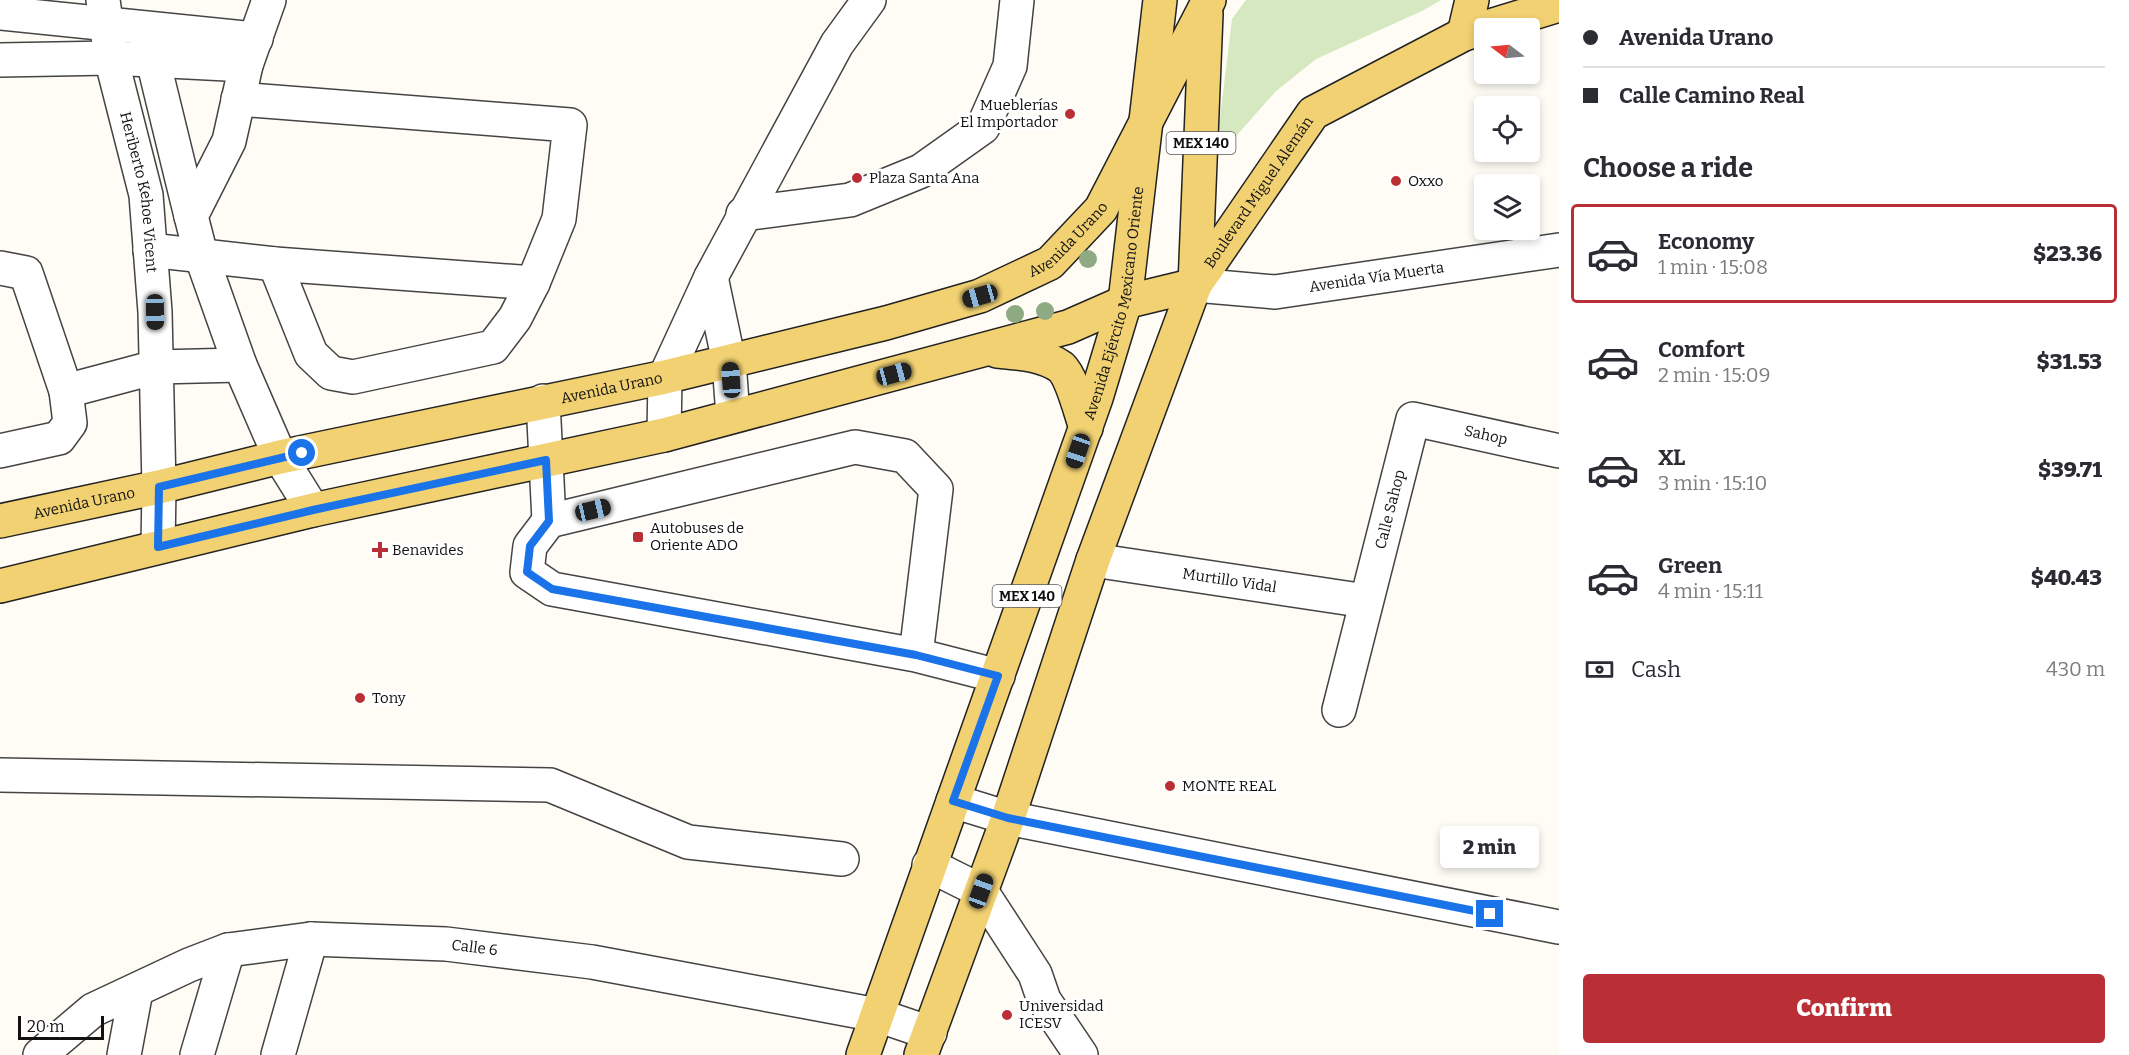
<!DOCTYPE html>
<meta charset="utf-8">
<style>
:root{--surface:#fff;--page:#f7f7f7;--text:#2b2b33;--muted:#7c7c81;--line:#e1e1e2;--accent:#ba2f36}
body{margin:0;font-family:Bitter,serif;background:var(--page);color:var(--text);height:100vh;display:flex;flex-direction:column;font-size:22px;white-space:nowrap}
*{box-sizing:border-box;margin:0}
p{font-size:20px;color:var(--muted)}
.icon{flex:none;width:33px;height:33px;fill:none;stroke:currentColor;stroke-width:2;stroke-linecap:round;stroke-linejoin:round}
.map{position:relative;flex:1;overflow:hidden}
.panel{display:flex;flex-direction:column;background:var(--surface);width:570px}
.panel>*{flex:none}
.banner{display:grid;align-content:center;height:132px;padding:0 24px;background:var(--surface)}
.needle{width:39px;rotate:286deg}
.fabs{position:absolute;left:1474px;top:18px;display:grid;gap:12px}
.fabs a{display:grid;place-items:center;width:66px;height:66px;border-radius:6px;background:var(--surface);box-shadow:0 3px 9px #0003;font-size:30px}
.scale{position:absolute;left:18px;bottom:15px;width:86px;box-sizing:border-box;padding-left:6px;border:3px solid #111;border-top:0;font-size:16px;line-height:21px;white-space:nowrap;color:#111;-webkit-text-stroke:4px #fff;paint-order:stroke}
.end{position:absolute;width:27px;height:27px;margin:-14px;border:8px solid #1a73e8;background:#fff;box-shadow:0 0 0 3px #fff}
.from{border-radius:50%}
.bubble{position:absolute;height:42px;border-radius:6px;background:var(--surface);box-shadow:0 3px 9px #0003;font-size:20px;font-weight:800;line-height:42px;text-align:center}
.car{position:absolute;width:18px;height:36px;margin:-18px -9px;border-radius:8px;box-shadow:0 0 4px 2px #0007;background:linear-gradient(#222 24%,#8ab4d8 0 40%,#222 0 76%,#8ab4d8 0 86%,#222 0)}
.banner b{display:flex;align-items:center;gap:21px;height:57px;font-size:22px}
.banner b+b{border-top:2px solid var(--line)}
.banner i{width:15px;height:15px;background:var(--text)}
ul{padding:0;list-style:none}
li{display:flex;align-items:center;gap:18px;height:99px;margin:0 12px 9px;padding:0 12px;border:3px solid transparent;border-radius:6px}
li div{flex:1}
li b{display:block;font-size:22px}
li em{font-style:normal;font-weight:800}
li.on{border-color:var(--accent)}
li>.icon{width:54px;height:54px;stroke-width:1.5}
h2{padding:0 24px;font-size:27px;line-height:72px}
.pay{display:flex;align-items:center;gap:15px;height:66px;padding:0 24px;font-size:22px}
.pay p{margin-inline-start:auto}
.cta{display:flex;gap:12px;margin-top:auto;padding:12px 24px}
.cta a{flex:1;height:69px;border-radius:6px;background:var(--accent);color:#fff;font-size:24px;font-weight:800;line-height:69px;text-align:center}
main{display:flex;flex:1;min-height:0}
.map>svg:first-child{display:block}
</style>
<main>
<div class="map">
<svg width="1559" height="1055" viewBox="0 0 1559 1055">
<rect width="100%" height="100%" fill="#fefcf5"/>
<path fill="#d5e8bf" d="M1246,0H1441L1424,10L1316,59L1275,92L1222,152L1216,151L1232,19Z"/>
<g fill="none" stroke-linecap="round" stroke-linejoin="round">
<defs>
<g id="minor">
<path id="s1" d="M103,0L111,58L146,195L155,312L159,487L158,547"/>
<path d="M269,0L246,65L229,141L191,216L201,255L240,365L280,457L313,510"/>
<path d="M0,13L256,39"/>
<path d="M148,40L191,216"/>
<path d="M0,60L111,58L246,65"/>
<path d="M238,99L570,125L559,219L533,283L515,318L493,347L353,377L331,373L311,354L275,264"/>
<path d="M743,214L850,200L921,171L983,127L1010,66L1017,0"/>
<path d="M150,250L275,264L533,283"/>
<path d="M0,268L26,273L66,391L70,423L59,438L0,451"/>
<path d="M711,277L729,362L733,416"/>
<path id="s2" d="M1195,285L1275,292L1559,250"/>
<path d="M66,391L156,367L240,365"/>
<path d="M543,401L549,521"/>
<path d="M664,435L665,377L711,277L837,44L869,0"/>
<path id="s3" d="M1093,560L1366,601"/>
<path d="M916,655L936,489L905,456L855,447L549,521L530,546L527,572L552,589L916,655L998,676"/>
<path id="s4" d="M1339,710L1413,419L1559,451"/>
<path d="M0,775L550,785L688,842L842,859"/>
<path d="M953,801L1008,818L1559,927"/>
<path d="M929,865L981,891L1035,974L1044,1000L1081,1055"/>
<path id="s5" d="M40,1055L93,1010L189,965L228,950L311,939L446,944L592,962L877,1015L930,1033"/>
<path d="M124,1055L136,991"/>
<path d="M197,1055L228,950"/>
<path d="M278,1055L311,939"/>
</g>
<g id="major">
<path d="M1464,34L1472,0"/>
<path d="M997,351C1019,353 1042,354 1061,367C1072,377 1081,414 1086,428"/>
<path id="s6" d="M0,521L159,487L280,457L665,377L886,323L980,296L1050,263L1101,209L1209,0"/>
<path id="s7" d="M0,586L313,510L664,435L1068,327L1125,302L1195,285L1313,113L1464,34L1559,5"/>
<path id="s8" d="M863,1055L1096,398L1125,302L1160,0"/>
<path d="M921,1055L1008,818L1093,560L1195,285L1206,14"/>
</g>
</defs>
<use href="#minor" stroke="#444" stroke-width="36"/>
<use href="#major" stroke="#222" stroke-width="36"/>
<use href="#minor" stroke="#fff" stroke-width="33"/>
<use href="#major" stroke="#f1d172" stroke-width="33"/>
</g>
<g fill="#8daa82">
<circle cx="1088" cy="259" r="9"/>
<circle cx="1045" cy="311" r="9"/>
<circle cx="1015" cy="314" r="9"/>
</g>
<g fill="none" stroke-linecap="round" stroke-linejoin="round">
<path stroke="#1a73e8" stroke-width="8" d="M302,453L159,487L158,547L313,510L546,460L549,521L530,546L527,572L552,589L916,655L998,676L953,801L1008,818L1490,914"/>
</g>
<g fill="#ba2f36" stroke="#fff" stroke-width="2">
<circle cx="1070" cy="114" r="6"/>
<circle cx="857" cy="178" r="6"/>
<circle cx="1396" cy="181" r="6"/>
<rect x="632" y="531" width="12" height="12" rx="3"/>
<path d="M377 541h6v6h6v6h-6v6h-6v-6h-6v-6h6z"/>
<circle cx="360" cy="698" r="6"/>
<circle cx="1170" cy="786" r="6"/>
<circle cx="1007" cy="1015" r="6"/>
</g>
<g text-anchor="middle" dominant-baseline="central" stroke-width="6" stroke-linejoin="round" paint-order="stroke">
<g fill="#fff" stroke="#585858" stroke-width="1.5">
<rect x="1166.5" y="132" width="69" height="22" rx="4.5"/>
<rect x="992.5" y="585" width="69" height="22" rx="4.5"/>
</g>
<g font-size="14" font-weight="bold" fill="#111">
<text x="1201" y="143">MEX 140</text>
<text x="1027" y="596">MEX 140</text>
</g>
<g font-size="15" fill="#111" stroke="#fff" text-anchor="start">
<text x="1058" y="105" text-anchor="end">Mueblerías<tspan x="1058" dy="17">El Importador</tspan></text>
<text x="869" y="178">Plaza Santa Ana</text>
<text x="1408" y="181">Oxxo</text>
<text x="650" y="528">Autobuses de<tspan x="650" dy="17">Oriente ADO</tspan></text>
<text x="392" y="550">Benavides</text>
<text x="372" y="698">Tony</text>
<text x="1182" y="786">MONTE REAL</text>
<text x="1019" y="1006">Universidad<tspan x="1019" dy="17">ICESV</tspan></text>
</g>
<g font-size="15" fill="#111" stroke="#fff">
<text stroke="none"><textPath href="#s7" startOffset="1346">Boulevard Miguel Alemán</textPath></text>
<text stroke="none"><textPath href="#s1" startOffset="196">Heriberto Kehoe Vicent</textPath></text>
<text stroke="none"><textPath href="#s6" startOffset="1112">Avenida Urano</textPath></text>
<text stroke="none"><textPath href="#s2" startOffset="183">Avenida Vía Muerta</textPath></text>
<text stroke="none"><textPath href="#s8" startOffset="794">Avenida Ejército Mexicano Oriente</textPath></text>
<text stroke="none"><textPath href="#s6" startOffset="626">Avenida Urano</textPath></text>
<text stroke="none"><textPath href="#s4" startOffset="375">Sahop</textPath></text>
<text stroke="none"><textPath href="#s6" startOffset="86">Avenida Urano</textPath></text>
<text stroke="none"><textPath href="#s4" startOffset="207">Calle Sahop</textPath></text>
<text stroke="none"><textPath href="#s3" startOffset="138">Murtillo Vidal</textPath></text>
<text stroke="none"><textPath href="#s5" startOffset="465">Calle 6</textPath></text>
</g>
</g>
</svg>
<div class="fabs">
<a><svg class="needle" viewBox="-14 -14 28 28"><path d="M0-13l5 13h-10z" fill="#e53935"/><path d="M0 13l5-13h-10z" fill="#7c7c81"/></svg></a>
<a><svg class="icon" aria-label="locate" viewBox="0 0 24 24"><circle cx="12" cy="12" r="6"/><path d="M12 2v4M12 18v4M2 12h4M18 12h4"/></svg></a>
<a><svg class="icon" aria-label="layers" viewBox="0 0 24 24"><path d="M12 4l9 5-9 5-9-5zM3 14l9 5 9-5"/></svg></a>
</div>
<div class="scale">20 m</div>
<i class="end from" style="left:302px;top:453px"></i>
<i class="end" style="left:1490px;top:914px"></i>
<div class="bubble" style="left:1440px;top:826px;width:99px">2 min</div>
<i class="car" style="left:980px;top:296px;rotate:254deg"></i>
<i class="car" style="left:155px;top:312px;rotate:179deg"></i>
<i class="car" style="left:894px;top:374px;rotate:75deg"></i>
<i class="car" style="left:731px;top:380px;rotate:356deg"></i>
<i class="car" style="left:1078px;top:451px;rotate:199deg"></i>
<i class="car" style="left:593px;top:510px;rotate:77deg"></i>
<i class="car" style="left:981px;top:891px;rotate:20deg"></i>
</div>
<section class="panel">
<div class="banner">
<b><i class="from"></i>Avenida Urano</b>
<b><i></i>Calle Camino Real</b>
</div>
<h2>Choose a ride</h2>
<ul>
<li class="on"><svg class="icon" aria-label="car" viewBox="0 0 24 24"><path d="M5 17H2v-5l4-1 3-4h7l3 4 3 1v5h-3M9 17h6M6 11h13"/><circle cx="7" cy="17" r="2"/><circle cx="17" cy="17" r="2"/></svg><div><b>Economy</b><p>1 min · 15:08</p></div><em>$23.36</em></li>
<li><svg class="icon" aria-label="car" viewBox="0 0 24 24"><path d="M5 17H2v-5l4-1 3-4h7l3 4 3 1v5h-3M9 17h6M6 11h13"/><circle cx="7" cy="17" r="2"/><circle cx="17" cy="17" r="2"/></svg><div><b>Comfort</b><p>2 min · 15:09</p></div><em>$31.53</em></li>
<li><svg class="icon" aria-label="car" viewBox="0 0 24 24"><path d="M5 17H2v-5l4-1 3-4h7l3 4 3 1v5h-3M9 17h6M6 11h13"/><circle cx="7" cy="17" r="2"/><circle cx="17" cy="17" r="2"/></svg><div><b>XL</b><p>3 min · 15:10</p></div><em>$39.71</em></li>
<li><svg class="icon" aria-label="car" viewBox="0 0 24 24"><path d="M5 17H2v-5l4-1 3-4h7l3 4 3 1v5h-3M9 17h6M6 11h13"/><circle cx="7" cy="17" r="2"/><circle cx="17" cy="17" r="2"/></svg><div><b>Green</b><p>4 min · 15:11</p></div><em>$40.43</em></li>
</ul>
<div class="pay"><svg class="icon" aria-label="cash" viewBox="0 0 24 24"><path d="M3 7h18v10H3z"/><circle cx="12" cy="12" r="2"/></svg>Cash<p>430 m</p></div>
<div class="cta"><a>Confirm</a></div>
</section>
</main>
